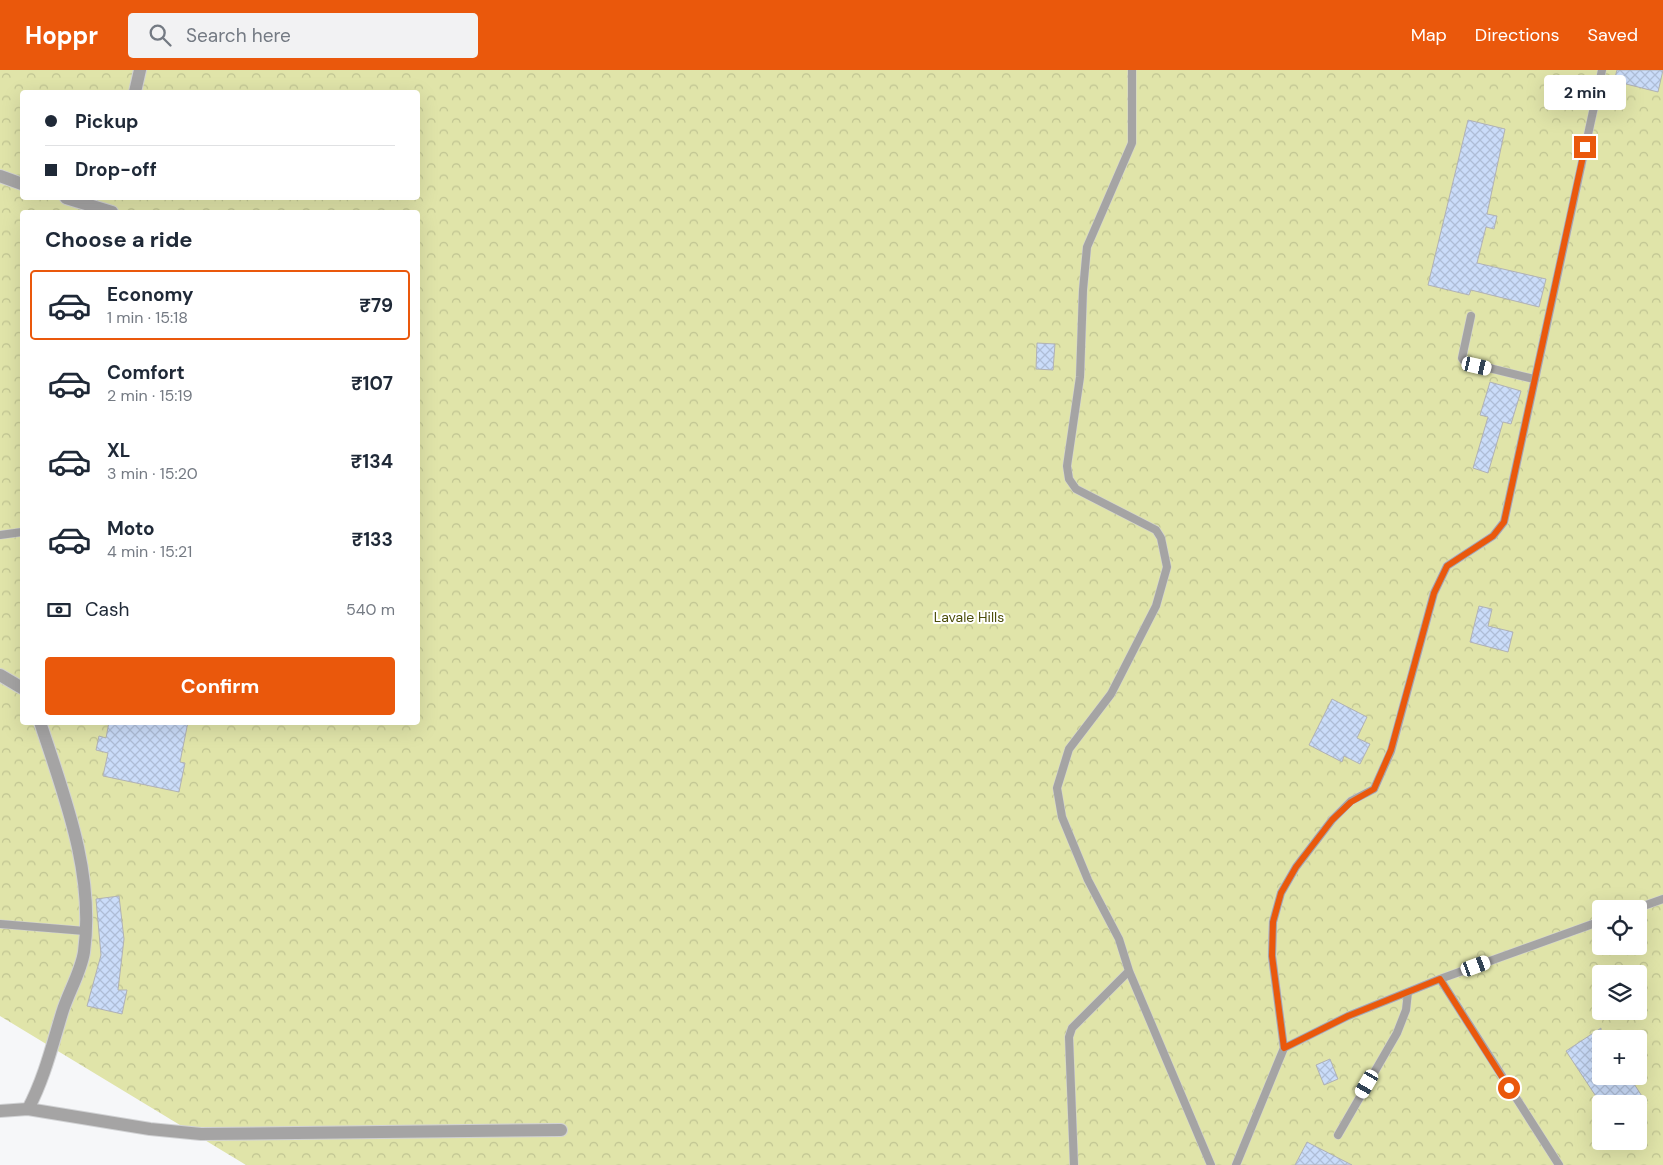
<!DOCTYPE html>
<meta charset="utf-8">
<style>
:root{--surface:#fff;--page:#f2f2f3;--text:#1f2937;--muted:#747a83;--line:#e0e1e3;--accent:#ea580c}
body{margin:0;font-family:"DM Sans",sans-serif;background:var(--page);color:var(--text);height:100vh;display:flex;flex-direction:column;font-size:19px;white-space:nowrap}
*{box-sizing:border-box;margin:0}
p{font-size:16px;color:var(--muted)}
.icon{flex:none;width:28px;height:28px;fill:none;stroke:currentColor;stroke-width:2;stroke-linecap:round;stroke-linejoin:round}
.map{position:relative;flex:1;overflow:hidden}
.panel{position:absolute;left:20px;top:140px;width:400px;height:515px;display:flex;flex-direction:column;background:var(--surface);border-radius:5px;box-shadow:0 5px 20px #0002}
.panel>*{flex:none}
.hud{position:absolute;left:20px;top:20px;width:400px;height:110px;border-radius:5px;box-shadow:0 5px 20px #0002;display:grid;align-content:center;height:110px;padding:0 25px;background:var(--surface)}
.buttons{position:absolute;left:1592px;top:830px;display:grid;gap:10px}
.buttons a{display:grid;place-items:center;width:55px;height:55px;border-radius:5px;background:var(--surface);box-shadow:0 5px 20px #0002;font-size:25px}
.end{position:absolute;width:22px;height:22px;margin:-11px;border:6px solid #ea580c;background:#fff;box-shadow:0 0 0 2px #fff}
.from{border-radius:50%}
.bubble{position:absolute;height:35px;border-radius:5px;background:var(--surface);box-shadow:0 5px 20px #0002;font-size:16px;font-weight:700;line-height:35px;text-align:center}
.car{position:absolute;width:15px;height:30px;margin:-15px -8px;border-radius:6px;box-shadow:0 0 4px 1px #0007;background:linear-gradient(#fff 24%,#345 0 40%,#fff 0 76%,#345 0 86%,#fff 0)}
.hud b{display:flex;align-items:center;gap:18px;height:48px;font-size:19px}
.hud b+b{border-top:1px solid var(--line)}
.hud i{width:12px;height:12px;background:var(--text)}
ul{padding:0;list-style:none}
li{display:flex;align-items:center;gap:15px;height:70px;margin:0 10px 8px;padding:0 15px;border:2px solid transparent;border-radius:5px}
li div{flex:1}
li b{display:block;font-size:19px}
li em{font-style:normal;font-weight:700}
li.current{border-color:var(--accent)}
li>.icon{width:45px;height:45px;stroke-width:1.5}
h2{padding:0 25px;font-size:22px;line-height:60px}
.pay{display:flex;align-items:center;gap:12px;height:55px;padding:0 25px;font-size:19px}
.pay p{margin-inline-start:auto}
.primary-button{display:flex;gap:10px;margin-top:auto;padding:10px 25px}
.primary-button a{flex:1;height:58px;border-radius:5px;background:var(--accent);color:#fff;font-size:20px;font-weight:700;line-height:58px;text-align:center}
header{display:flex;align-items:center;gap:30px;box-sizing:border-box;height:70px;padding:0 25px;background:var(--accent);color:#fff}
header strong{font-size:24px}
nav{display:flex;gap:28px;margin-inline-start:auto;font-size:18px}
.search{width:350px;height:45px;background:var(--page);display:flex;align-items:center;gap:12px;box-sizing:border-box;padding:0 18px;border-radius:5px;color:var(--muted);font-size:19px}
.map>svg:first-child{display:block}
</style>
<header>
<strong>Hoppr</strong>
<div class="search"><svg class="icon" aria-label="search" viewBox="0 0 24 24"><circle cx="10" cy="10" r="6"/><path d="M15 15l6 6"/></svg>Search here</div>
<nav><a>Map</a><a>Directions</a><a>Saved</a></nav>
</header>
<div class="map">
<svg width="1663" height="1095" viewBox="0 0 1663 1095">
<defs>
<pattern id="forest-crowns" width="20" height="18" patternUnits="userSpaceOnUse" patternTransform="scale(1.25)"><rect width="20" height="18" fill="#e0e4a9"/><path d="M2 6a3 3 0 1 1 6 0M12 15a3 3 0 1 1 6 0" fill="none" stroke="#c0c492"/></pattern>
<pattern id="building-cross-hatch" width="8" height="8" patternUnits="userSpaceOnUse" patternTransform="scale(1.25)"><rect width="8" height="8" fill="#cadcf9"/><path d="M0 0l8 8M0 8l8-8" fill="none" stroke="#aebdd6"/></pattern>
</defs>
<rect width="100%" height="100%" fill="#f6f7f9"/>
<path fill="url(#forest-crowns)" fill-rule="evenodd" d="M0,0H1663V1095H246L0,946ZM22,22H418V128H22ZM22,142H418V652H22ZM1601,839H1639V876H1601ZM1601,904H1639V941H1601ZM1601,969H1639V1006H1601ZM1601,1034H1639V1071H1601Z"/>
<path fill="url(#building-cross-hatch)" stroke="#b1b2b4" d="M1617,0H1663L1658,22L1614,11Z
M1468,50L1505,59L1487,144L1497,146L1494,159L1486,157L1477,193L1546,209L1539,237L1471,220L1469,225L1428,215Z
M1037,273L1055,274L1053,300L1036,299Z
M1490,312L1521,321L1511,354L1503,352L1488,403L1473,398L1488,347L1480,345Z
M1479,536L1492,539L1488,556L1513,562L1508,582L1470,572Z
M1332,629L1367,647L1357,668L1370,674L1360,694L1344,686L1342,692L1309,675Z
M109,652H188L180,692L185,693L179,722L103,706L108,683L96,680L99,666L106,668Z
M119,826L124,869L118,920H127L122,944L87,936L101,885L96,829Z
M1601,958V1006H1629L1647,1034H1601L1566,981Z
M1330,989L1338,1009L1324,1015L1316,995Z
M1307,1072L1352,1095H1295Z"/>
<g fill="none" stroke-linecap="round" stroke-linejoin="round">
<defs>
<path id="service" d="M1132,0V73L1087,177L1083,220L1080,307L1067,396L1069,409L1076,419L1156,460L1161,468L1167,497L1156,536L1111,624L1069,679L1057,718L1062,747L1088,810L1119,869L1129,901L1211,1095
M1471,246L1462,288L1465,292L1534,309
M0,465L22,462
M1635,839L1663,829
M0,854L85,861
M1284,978L1272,886L1273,852L1281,823L1296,797L1332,750L1351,731L1374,719L1391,681L1434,523L1447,496L1493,466L1504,452L1602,0
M1338,1065L1397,963L1406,940L1408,922
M1074,1095L1069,967L1072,958L1129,901
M1236,1095L1284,978L1348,946L1440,909
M1559,1095L1440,909L1601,851"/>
<path id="minor" d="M135,22L140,0
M0,106L22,114
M66,128L112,142
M0,605L22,618
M28,1039L150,1059L201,1064L561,1060
M0,1041L28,1039C44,1009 52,976 62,943C68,923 81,902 84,882C95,804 64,725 40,652"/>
</defs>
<use href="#service" stroke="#d1d2d4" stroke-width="9"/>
<use href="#minor" stroke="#d1d2d4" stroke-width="14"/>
<use href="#service" stroke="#a5a4a4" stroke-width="8"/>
<use href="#minor" stroke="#a5a4a4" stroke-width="12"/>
</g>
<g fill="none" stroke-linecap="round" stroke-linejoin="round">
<path stroke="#ea580c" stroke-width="6" d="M1509,1018L1440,909L1348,946L1284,978L1272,886L1273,852L1281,823L1296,797L1332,750L1351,732L1374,719L1391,680L1434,523L1447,496L1493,466L1504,452L1585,77"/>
</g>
<g text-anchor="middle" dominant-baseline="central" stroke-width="4" stroke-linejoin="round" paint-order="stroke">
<g font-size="14" fill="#4c4e0b" stroke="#fff">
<text x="969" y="547">Lavale Hills</text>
</g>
</g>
</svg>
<div class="buttons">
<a><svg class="icon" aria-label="locate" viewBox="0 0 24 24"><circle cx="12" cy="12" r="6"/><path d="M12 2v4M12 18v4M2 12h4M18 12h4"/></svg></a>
<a><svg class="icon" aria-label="layers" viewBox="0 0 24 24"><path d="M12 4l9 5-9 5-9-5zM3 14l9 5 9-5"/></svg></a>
<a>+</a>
<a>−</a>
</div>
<i class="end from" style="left:1509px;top:1018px"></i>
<i class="end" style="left:1585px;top:77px"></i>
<div class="bubble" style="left:1544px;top:5px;width:82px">2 min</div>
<i class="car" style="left:1477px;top:296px;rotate:103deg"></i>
<i class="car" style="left:1476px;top:896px;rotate:70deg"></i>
<i class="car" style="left:1367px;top:1014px;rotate:210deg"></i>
<div class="hud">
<b><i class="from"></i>Pickup</b>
<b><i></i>Drop-off</b>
</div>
<section class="panel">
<h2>Choose a ride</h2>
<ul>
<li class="current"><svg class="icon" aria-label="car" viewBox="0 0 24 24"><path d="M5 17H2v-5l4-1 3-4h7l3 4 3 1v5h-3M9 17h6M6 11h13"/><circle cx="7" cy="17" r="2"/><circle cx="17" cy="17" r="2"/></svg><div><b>Economy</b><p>1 min · 15:18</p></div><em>₹79</em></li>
<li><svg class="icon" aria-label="car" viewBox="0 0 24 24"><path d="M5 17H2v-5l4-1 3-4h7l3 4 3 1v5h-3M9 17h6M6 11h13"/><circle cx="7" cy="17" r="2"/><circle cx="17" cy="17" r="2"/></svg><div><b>Comfort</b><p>2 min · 15:19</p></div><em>₹107</em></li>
<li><svg class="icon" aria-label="car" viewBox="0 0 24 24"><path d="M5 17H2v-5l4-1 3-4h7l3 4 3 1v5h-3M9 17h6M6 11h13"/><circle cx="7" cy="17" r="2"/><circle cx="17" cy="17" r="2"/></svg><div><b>XL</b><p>3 min · 15:20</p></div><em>₹134</em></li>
<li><svg class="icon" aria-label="car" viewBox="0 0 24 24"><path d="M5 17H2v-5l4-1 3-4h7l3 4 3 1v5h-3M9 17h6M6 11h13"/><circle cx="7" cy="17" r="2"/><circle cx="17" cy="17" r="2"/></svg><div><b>Moto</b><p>4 min · 15:21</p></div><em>₹133</em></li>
</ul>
<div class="pay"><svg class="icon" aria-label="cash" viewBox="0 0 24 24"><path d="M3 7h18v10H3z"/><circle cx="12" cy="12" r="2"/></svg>Cash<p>540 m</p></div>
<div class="primary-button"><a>Confirm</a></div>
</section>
</div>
